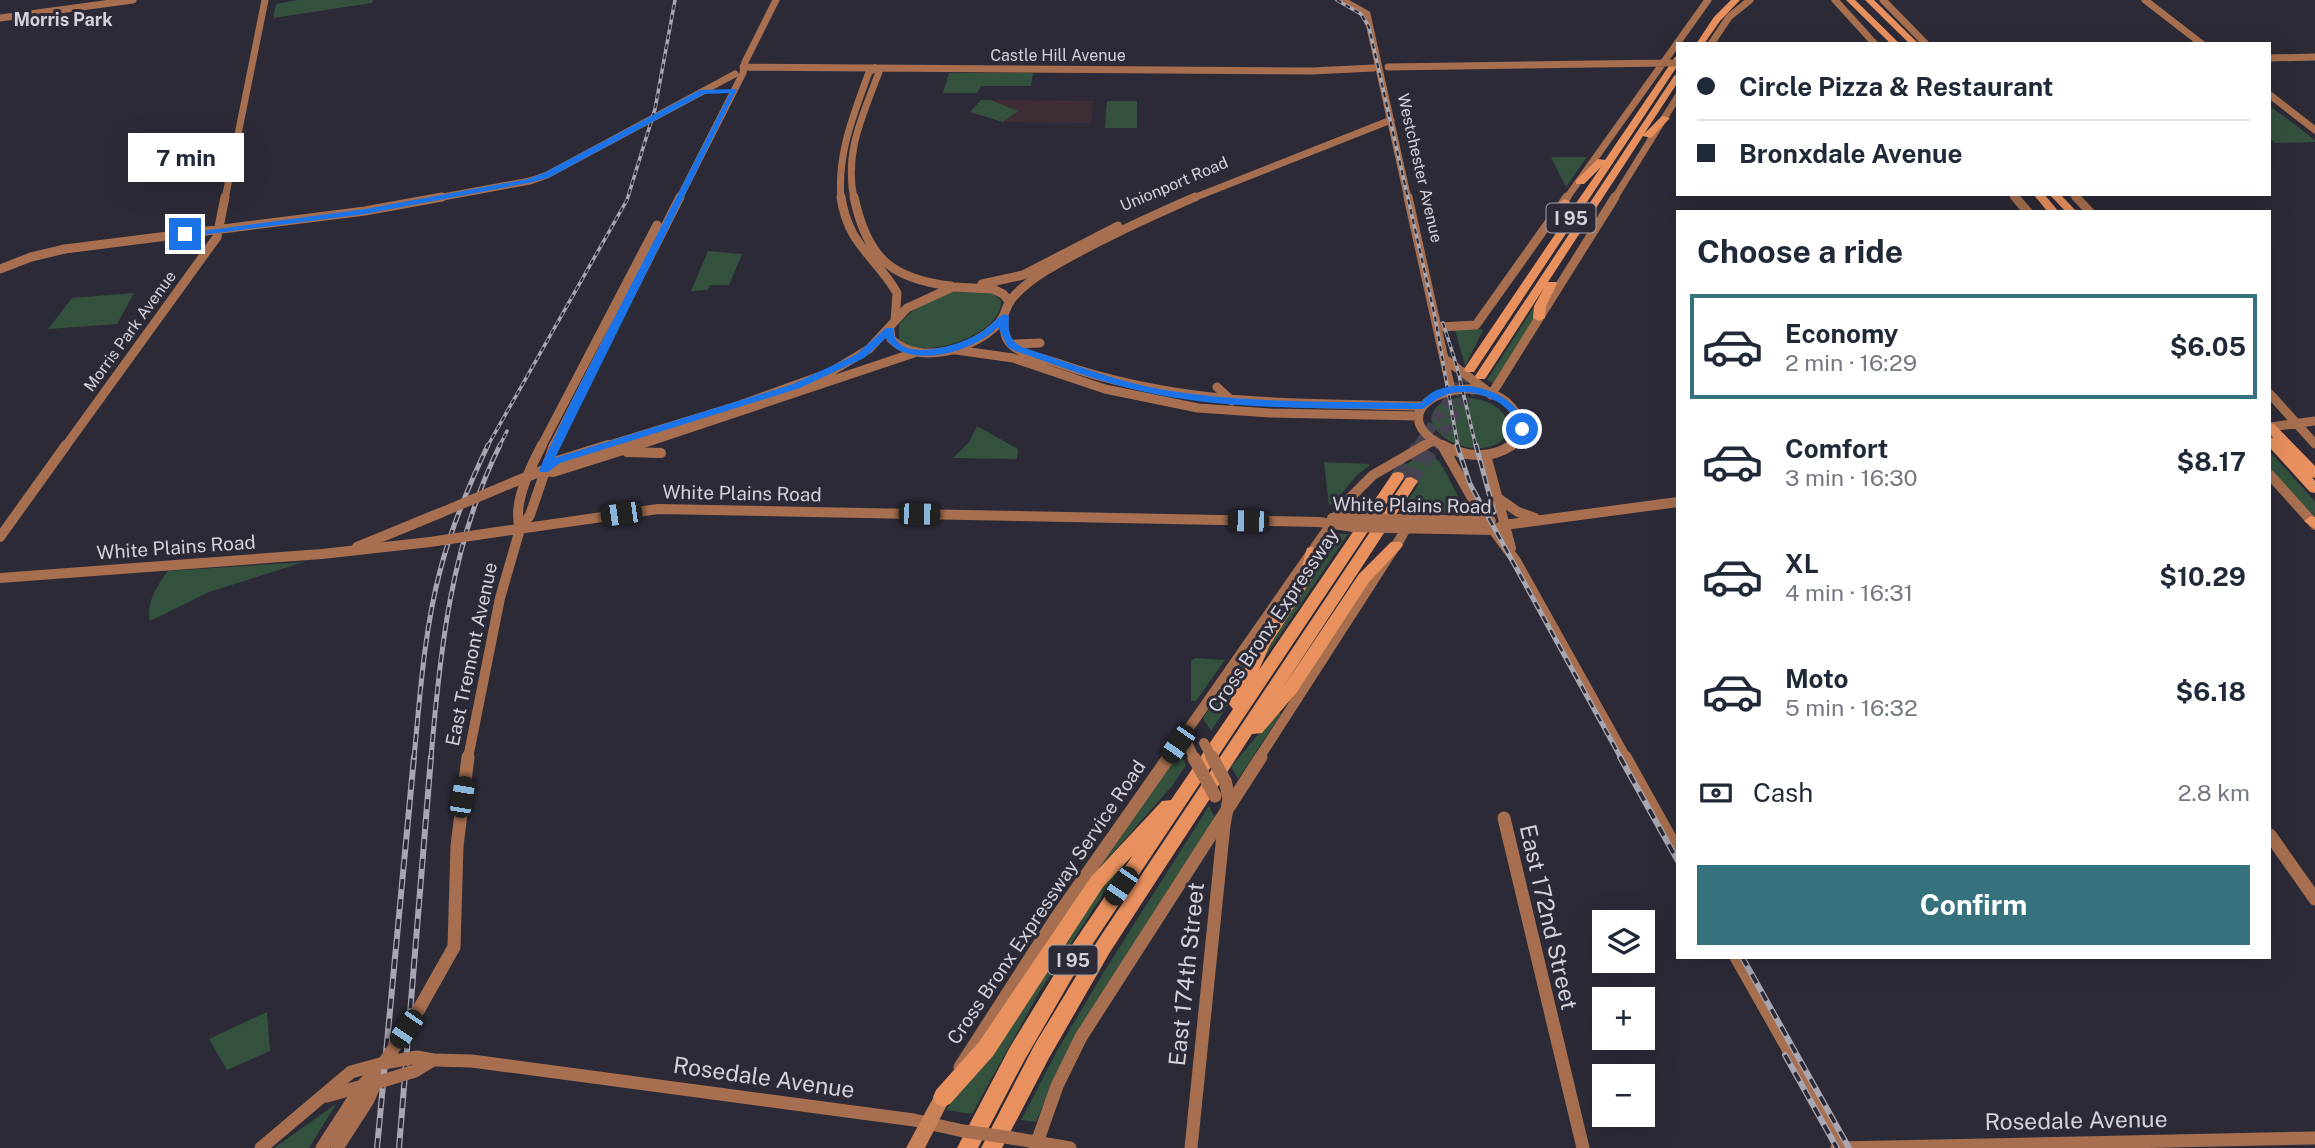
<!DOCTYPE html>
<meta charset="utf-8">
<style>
:root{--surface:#fff;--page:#f2f2f3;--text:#1f2937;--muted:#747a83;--line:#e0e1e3;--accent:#36727d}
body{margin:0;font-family:"Public Sans",sans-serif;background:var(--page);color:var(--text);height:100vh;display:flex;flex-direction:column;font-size:26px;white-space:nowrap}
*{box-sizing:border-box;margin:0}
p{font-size:23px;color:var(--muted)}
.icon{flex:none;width:38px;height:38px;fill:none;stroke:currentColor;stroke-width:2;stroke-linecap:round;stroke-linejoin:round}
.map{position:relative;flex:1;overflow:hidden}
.details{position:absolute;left:1676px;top:210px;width:595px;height:749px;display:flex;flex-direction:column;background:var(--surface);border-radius:0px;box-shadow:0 7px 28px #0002}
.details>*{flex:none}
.hud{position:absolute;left:1676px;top:42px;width:595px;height:154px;border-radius:0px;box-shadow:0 7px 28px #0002;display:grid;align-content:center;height:154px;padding:0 21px;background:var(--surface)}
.buttons{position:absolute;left:1592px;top:910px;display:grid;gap:14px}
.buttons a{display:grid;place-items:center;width:63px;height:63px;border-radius:0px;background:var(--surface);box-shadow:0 7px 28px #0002;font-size:35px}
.end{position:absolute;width:32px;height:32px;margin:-16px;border:9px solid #1a73e8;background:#fff;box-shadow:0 0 0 4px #fff}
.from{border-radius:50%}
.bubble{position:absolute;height:49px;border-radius:0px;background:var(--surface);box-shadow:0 7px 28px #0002;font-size:23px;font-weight:700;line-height:49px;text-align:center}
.car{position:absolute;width:21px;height:42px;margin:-21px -10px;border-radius:9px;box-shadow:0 0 5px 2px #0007;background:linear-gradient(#222 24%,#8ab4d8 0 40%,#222 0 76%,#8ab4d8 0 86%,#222 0)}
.hud b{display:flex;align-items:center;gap:24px;height:66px;font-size:26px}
.hud b+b{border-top:2px solid var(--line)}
.hud i{width:18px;height:18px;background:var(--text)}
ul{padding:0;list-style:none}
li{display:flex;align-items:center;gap:21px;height:105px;margin:0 14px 10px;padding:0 7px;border:4px solid transparent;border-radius:0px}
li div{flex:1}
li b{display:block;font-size:26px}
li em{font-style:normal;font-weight:700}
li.selected{border-color:var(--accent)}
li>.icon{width:63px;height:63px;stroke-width:1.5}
h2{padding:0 21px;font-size:32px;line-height:84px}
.pay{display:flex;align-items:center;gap:18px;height:77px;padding:0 21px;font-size:26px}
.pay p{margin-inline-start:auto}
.button{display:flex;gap:14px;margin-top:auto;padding:14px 21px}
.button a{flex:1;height:80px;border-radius:0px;background:var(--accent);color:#fff;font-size:28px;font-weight:700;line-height:80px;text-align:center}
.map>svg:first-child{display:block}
</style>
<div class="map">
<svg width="2315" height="1148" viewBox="0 0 2315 1148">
<rect width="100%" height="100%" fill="#2c2a37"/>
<path fill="#3f2d36" d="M981,100L1094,101L1091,123L1003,122L970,112Z"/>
<path fill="#34513e" d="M298,0H373L372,3L273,18L276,4Z
M949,73H1033L1031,86H981L977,93H943Z
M981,100H990L1018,111L1003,122L970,112Z
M1107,101H1137V128H1105Z
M2270,106L2315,140V142L2275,143L2270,139Z
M1551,157H1587L1566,187Z
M708,251L742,254L729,285H710L708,290L691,291Z
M974,289L994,294L1001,301C1003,335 921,363 899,339V325C916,302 947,291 974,289Z
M134,293L117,324L48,329L72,298Z
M1537,302L1533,322L1493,383L1487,380Z
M1480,329L1483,330L1465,366L1455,330Z
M1465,397C1484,399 1507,406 1509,428C1500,462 1438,449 1431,419C1434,402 1450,398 1465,397Z
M977,426L1018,449L1017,459L953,458L969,442Z
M1428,452L1440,462L1467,513L1407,512L1410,506L1405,504L1419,484L1390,473Z
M2270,452L2315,501V517L2270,470Z
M1324,462L1369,464V466L1357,475L1333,504L1329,505Z
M1332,534H1348L1259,666C1273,633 1296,606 1313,574C1320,561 1323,547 1332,534Z
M304,562L209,592L150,621C146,602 157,586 168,571Z
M1265,628L1231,700L1211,731L1203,718Z
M1195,658L1225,660L1196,701H1191V661Z
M1277,712L1281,714L1238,779L1231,767Z
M1179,752L1186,765L1172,786L1096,872Z
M1209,806L1215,818L1051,1086L1036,1122L1021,1120L1057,1051L1105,970Z
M1126,859L1040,991L972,1114L946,1110L1102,885Z
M267,1012L270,1051L227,1070L209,1039Z
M336,1104L309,1148H274Z"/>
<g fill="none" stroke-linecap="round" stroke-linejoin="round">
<path stroke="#454350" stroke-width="11" stroke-dasharray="11 5" stroke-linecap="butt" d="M1418,447L1470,369
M1434,447L1478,380"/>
<path stroke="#454350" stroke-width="14" stroke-dasharray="14 7" stroke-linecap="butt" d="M1398,476L1419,445
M1411,481L1435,445"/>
<path stroke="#a76f4f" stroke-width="7" d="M1342,0L1367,14L1408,199
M1835,0L1875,44
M1883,0L1926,44
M2145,0L2202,44
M0,18L133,0
M1711,44L1729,17L1750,0
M2270,58L2315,57
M743,67L1312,71L1373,68
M1388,67L1666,63
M2270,95L2315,130
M2012,194L2016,199
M2073,194L2078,199
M225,199L265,0
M432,199L530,181L547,175L735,74
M679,199L743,73L745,62L776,0
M841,199C837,153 854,114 869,72L875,68
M854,199C844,152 863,115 879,72L875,68
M1191,199L1391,120
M1566,199L1708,0
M1614,199L1678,96"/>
<path stroke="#a76f4f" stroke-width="9" d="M841,197C848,246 876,256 897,293L895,321
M854,197C867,258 891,279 951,286
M1408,197L1451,390
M2015,197L2028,212
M2076,197L2090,212
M0,269L31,257L65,249L365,211L442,197
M982,284L1023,275L1118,226
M1004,316C1004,325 1003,334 1009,342C1018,354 1043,358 1057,363C1180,406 1294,403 1422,406
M1439,327L1476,325L1567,197
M890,330L891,339C920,366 972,350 998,324C1005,317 1005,309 1010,301C1019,289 1034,278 1047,270C1094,242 1145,219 1195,197
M1015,344L1040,343
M956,350L1013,358L1105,389L1198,408L1270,413L1419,416
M1445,359L1490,393
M1217,387L1232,401
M2270,394L2315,444
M1491,395L1615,197
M2270,427L2315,421
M65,447L217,237L225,197
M541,447L657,225
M553,447L680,197
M603,447L740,405L829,373L869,349L907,308L953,287L993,289L1003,294L1010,302
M633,447L914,353
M1422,447L1433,441
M1445,447C1360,403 1505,352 1522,429L1515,443L1509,447"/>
<path stroke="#a76f4f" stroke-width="10" d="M1442,445C1464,457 1490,460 1512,445
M1443,447L1480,512L1516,561L1626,758
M627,452L661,453
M1486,455L1511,548
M544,470L553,472L639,445
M2270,475L2315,525
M514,482L544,470L557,461L608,445
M1498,498L1518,512L1535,518
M1332,518H1361
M1399,519L1491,521
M1389,528L1494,530L1504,525L1678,502
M520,529C512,504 530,468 542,445
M497,532L658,509L1319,522L1354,527
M0,537L66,445
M357,547L440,513
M0,578L322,554L430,542
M1188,729L1187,742L1194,758
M468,758L500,598L520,529L530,515L554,445
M1168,758L1348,500L1373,475L1425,445
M1259,758L1400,539L1405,530V519"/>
<path stroke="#a76f4f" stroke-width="13" d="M1625,757L1678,852
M1504,818L1583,1148
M2270,835L2315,899
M1736,957L1844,1148
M419,1009L454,947L457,846L468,757
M433,1060L472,1061L914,1120L963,1131
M960,1067L1056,918L1169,757
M327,1096L366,1085
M1012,1138L1070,1148
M261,1148L351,1072L384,1063
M322,1148L362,1086L384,1063
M337,1148L368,1100L379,1075
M1035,1148L1057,1086L1081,1037L1261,757
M1191,1148L1224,825L1229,798L1225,781
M1837,1148L2315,1138"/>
<path fill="#c98157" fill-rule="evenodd" d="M943,1089L949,1091L951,1097L925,1148H906L937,1091Z"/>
<path fill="#e8915e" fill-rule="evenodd" d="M1731,0H1740L1720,21L1704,44H1696L1714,17Z
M1846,0H1855L1900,44H1891Z
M1865,0H1874L1919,44H1910Z
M1678,56V65L1474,372H1466L1464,369L1556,233L1549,230L1558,213L1560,202L1565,199L1570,202L1563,222L1601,167L1584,184H1576V180L1598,159L1605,160L1675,57Z
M1678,73V82L1644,134L1662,116L1670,118L1651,138L1643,136L1548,282H1556L1557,284L1546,306L1545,318L1539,321L1533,318L1534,306L1544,288L1485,379H1477L1475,376L1674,76Z
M2033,194H2044L2059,212H2048Z
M2049,194H2060L2077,212H2066Z
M2270,423L2274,424L2315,466V478L2312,477L2315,481V493L2310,492L2270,448V437L2273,438L2270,434Z
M1398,472L1403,473L1404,476L1403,479L1086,954L1024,1061L978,1148H957L1010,1047L1074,942L1133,855L1103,887L993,1056L950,1104L943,1107L936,1104L933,1097L936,1090L979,1042L1091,877L1162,801L1171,800L1233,709L1229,704L1258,639L1299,576L1307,548L1312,547L1319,552L1313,577L1270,645L1259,670L1393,473Z
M1411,477L1418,481L1282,689L1359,574L1391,542H1401L1403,545L1401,548L1369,582L1297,692L1262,733L1252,734L1110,952L1049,1058L1002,1148H981L1035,1044L1098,940L1406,478Z
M2311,516L2315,517V529L2304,521Z"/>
<defs>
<path id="rail-far2" d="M1337,0L1361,14L1369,27L1435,317L1458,447
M1443,323L1457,367L1476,447
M487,447L627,200L655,109L675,0
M499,447L507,431"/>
<path id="rail-far1" d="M1457,445L1470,484L1621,758
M1476,445L1494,512
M414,758C420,696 424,632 440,571C451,528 469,485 488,445
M431,758C440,650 451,544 500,445"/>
<path id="rail" d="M1620,757L1678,861
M1742,957L1849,1148
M1785,1055L1837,1148
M377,1148L414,757
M399,1148L431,757"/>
</defs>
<use href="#rail-far2" stroke="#a8a7b1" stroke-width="3.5"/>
<use href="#rail-far1" stroke="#a8a7b1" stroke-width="5"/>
<use href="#rail" stroke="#a8a7b1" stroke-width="6"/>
<use href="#rail-far2" stroke="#2c2a37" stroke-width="2" stroke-dasharray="5" stroke-linecap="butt"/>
<use href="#rail-far1" stroke="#2c2a37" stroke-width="2.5" stroke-dasharray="8" stroke-linecap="butt"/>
<use href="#rail" stroke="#2c2a37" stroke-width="3.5" stroke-dasharray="10" stroke-linecap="butt"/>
<path stroke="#a76f4f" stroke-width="7" d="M1669,63H1678"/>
<path stroke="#a76f4f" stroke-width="10" d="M440,513L514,482
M1361,518L1395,519
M1354,527L1389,528
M430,542L497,532
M1204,743L1212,758"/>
<path stroke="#a76f4f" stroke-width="13" d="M1212,757L1225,781
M1194,758L1215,796
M384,1063L419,1009
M384,1063L417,1057L433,1060
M379,1082L415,1071L433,1060
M963,1131L1012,1138"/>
</g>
<path fill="#1a73e8" d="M737,89L555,458L793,384L857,354L886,328H893C894,331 894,335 895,338C908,363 967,343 983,331C991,326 996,318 1004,314L1009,316C1008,330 1008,340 1022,347C1067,362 1112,380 1159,389C1245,404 1333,401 1420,403C1425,399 1431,392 1437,390C1470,377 1519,394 1527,429L1519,432C1516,426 1516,420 1513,416C1499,396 1463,385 1441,397C1434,400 1429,406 1422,409C1334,408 1245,411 1159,395C1109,386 1062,367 1015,351L1008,347L998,327C976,351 907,372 886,338L864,358L800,388L560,463L548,472H540L539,470L573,398L730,93L704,94L550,177L533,182L365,214L185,237L180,234L365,209L528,179L544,173L700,90Z"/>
<g text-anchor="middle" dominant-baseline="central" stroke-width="6" stroke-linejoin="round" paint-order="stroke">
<g font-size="16" fill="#d3d2db" stroke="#2c2a37">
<text x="1058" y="55">Castle Hill Avenue</text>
<text transform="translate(1420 168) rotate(77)">Westchester Avenue</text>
<text transform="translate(1174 184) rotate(-23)">Unionport Road</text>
<text transform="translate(130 331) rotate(-54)">Morris Park Avenue</text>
</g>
<g font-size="18" font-weight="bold" fill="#d3d2db" stroke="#2c2a37">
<text x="63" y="19">Morris Park</text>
</g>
<g fill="#2c2a37" stroke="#a1a0aa" stroke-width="2">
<rect x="1546.5" y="203.5" width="49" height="29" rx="5"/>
<rect x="1048.5" y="945.5" width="49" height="29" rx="5"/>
</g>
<g font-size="18" font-weight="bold" fill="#d3d2db">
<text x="1571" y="218">I 95</text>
<text x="1073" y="960">I 95</text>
</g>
<g font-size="19" fill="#d3d2db" stroke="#2c2a37">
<text transform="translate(742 493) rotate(1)">White Plains Road</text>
<text transform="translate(1412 505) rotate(1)">White Plains Road</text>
<text transform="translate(176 547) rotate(-4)">White Plains Road</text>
<text transform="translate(1273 620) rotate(-56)">Cross Bronx Expressway</text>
<text transform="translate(471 654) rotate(-78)">East Tremont Avenue</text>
<text transform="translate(1046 902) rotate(-56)">Cross Bronx Expressway Service Road</text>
</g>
<g font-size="23" fill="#d3d2db" stroke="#2c2a37">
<text transform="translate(1549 917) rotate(77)">East 172nd Street</text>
<text transform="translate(1186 974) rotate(-84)">East 174th Street</text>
<text transform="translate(764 1077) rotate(8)">Rosedale Avenue</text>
<text transform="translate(2076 1120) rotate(-1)">Rosedale Avenue</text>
</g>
</g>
</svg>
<div class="buttons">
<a><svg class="icon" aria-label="layers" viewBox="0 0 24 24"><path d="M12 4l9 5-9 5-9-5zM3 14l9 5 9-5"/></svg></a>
<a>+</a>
<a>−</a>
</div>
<i class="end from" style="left:1522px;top:429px"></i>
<i class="end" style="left:185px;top:234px"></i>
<div class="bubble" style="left:128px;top:133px;width:116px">7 min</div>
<i class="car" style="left:621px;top:514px;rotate:262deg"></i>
<i class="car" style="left:919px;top:514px;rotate:91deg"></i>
<i class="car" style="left:1248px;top:521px;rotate:271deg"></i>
<i class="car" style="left:1178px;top:744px;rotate:215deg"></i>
<i class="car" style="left:462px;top:797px;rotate:9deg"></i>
<i class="car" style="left:1121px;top:886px;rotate:214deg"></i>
<i class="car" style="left:406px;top:1029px;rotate:214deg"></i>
<div class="hud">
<b><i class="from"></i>Circle Pizza &amp; Restaurant</b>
<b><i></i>Bronxdale Avenue</b>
</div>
<section class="details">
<h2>Choose a ride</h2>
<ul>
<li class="selected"><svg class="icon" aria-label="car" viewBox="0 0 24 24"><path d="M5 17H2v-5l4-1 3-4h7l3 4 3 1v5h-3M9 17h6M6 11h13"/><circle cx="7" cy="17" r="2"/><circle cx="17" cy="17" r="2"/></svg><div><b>Economy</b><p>2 min · 16:29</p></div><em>$6.05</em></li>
<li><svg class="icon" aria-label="car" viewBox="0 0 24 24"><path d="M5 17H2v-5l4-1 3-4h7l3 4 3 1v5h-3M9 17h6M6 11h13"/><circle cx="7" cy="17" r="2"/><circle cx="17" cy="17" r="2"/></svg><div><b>Comfort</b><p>3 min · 16:30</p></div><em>$8.17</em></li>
<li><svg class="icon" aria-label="car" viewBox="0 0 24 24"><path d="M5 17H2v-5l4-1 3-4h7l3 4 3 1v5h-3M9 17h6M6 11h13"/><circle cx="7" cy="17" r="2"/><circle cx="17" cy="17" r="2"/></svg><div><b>XL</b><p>4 min · 16:31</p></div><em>$10.29</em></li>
<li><svg class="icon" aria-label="car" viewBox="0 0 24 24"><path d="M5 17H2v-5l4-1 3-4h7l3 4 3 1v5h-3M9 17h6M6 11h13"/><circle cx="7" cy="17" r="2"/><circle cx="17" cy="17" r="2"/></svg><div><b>Moto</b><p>5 min · 16:32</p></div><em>$6.18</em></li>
</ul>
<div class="pay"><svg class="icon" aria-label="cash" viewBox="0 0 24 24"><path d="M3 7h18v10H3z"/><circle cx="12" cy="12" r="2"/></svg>Cash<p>2.8 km</p></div>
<div class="button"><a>Confirm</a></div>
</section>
</div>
